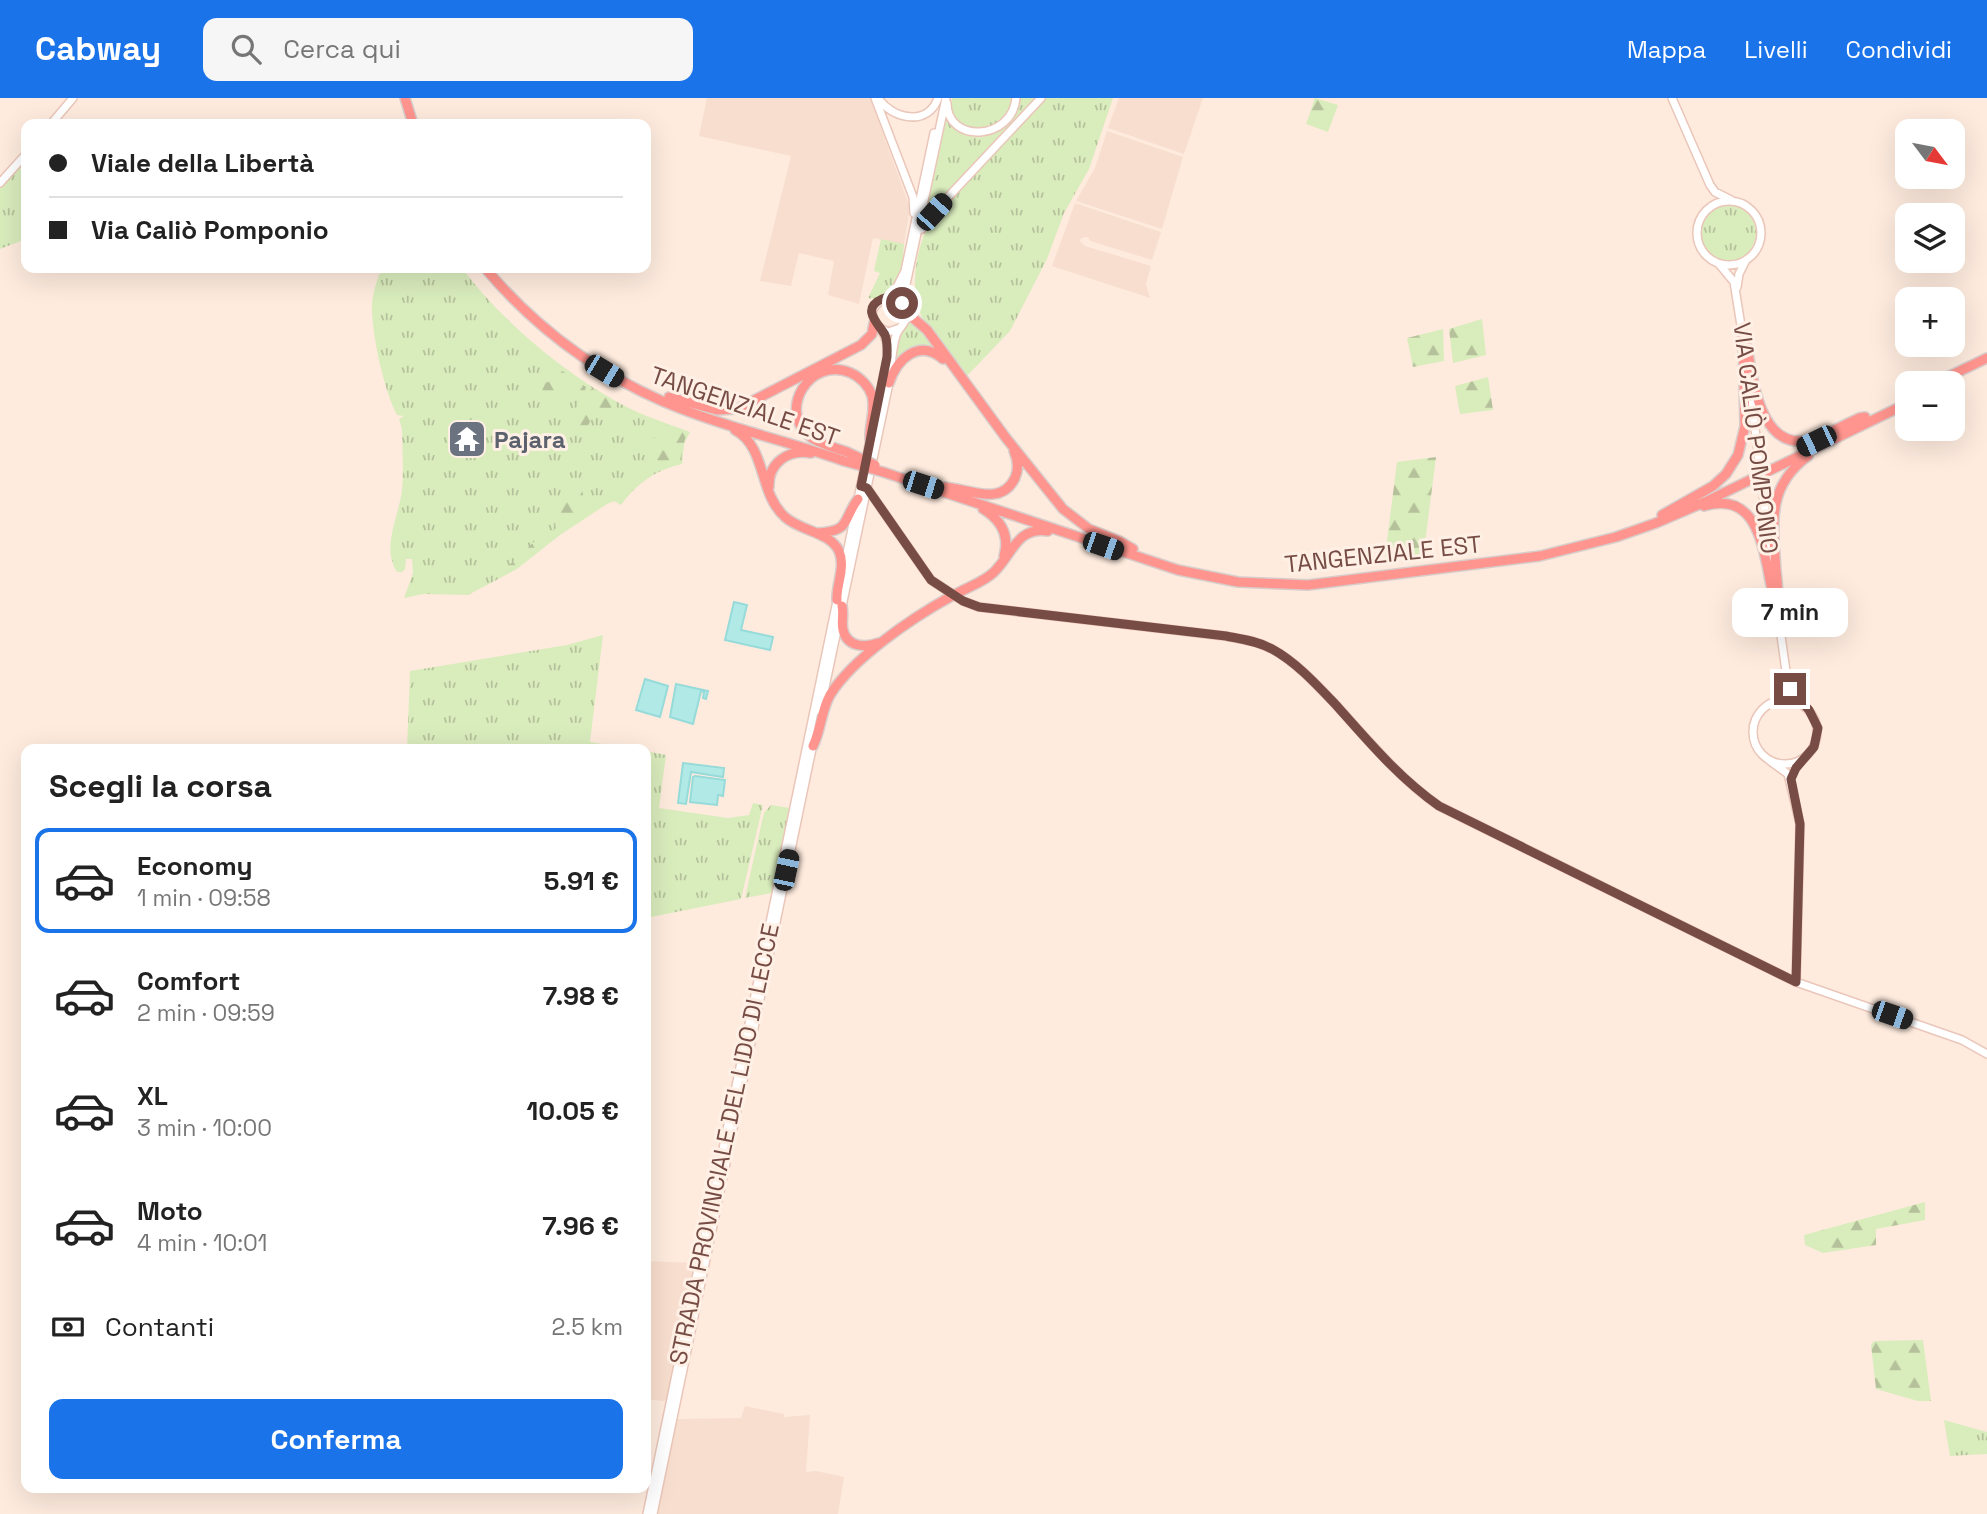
<!DOCTYPE html>
<html lang="it">
<meta charset="utf-8">
<style>
:root{--surface:#fff;--page:#f6f6f6;--text:#222;--muted:#767676;--line:#e0e0e0;--accent:#1a73e8}
body{margin:0;font-family:"Space Grotesk",sans-serif;background:var(--page);color:var(--text);height:100vh;display:flex;flex-direction:column;font-size:26px;white-space:nowrap}
*{box-sizing:border-box;margin:0}
p{font-size:23px;color:var(--muted)}
.icon{flex:none;width:38px;height:38px;fill:none;stroke:currentColor;stroke-width:2;stroke-linecap:round;stroke-linejoin:round}
.map{position:relative;flex:1;overflow:hidden}
.panel{position:absolute;left:21px;top:646px;width:630px;height:749px;display:flex;flex-direction:column;background:var(--surface);border-radius:14px;box-shadow:0 7px 28px #0002}
.panel>*{flex:none}
.banner{position:absolute;left:21px;top:21px;width:630px;height:154px;border-radius:14px;box-shadow:0 7px 28px #0002;display:grid;align-content:center;height:154px;padding:0 28px;background:var(--surface)}
.needle{width:46px;rotate:122deg}
.buttons{position:absolute;left:1895px;top:21px;display:grid;gap:14px}
.buttons a{display:grid;place-items:center;width:70px;height:70px;border-radius:14px;background:var(--surface);box-shadow:0 7px 28px #0002;font-size:35px}
.end{position:absolute;width:32px;height:32px;margin:-16px;border:9px solid #764c44;background:#fff;box-shadow:0 0 0 4px #fff}
.from{border-radius:50%}
.bubble{position:absolute;height:49px;border-radius:14px;background:var(--surface);box-shadow:0 7px 28px #0002;font-size:23px;font-weight:700;line-height:49px;text-align:center}
.car{position:absolute;width:21px;height:42px;margin:-21px -10px;border-radius:9px;box-shadow:0 0 5px 2px #0007;background:linear-gradient(#222 24%,#8ab4d8 0 40%,#222 0 76%,#8ab4d8 0 86%,#222 0)}
.banner b{display:flex;align-items:center;gap:24px;height:66px;font-size:26px}
.banner b+b{border-top:2px solid var(--line)}
.banner i{width:18px;height:18px;background:var(--text)}
ul{padding:0;list-style:none}
li{display:flex;align-items:center;gap:21px;height:105px;margin:0 14px 10px;padding:0 14px;border:4px solid transparent;border-radius:14px}
li div{flex:1}
li b{display:block;font-size:26px}
li em{font-style:normal;font-weight:700}
li.current{border-color:var(--accent)}
li>.icon{width:63px;height:63px;stroke-width:1.5}
h2{padding:0 28px;font-size:32px;line-height:84px}
.pay{display:flex;align-items:center;gap:18px;height:77px;padding:0 28px;font-size:26px}
.pay p{margin-inline-start:auto}
.cta{display:flex;gap:14px;margin-top:auto;padding:14px 28px}
.cta a{flex:1;height:80px;border-radius:14px;background:var(--accent);color:#fff;font-size:28px;font-weight:700;line-height:80px;text-align:center}
header{display:flex;align-items:center;gap:42px;box-sizing:border-box;height:98px;padding:0 35px;background:var(--accent);color:#fff}
header strong{font-size:33px}
nav{display:flex;gap:38px;margin-inline-start:auto;font-size:24px}
.search{width:490px;height:63px;background:var(--page);display:flex;align-items:center;gap:18px;box-sizing:border-box;padding:0 24px;border-radius:14px;color:var(--muted);font-size:26px}
.map>svg:first-child{display:block}
</style>
<header>
<strong>Cabway</strong>
<div class="search"><svg class="icon" aria-label="search" viewBox="0 0 24 24"><circle cx="10" cy="10" r="6"/><path d="M15 15l6 6"/></svg>Cerca qui</div>
<nav><a>Mappa</a><a>Livelli</a><a>Condividi</a></nav>
</header>
<div class="map">
<svg width="1987" height="1416" viewBox="0 0 1987 1416">
<defs>
<pattern id="grass-tufts" width="24" height="20" patternUnits="userSpaceOnUse" patternTransform="scale(1.75)"><rect width="24" height="20" fill="#d9ecbc"/><path d="M3 7l-1-3M5 7V3M7 7l1-3M15 17l-1-3M17 17v-4M19 17l1-3" fill="none" stroke="#b5c19a"/></pattern>
<pattern id="forest-firs" width="22" height="20" patternUnits="userSpaceOnUse" patternTransform="scale(1.75)"><rect width="22" height="20" fill="#d9ecbc"/><path d="M5 1l3.5 6h-7zM16 11l3.5 6h-7z" fill="#b5c19a"/></pattern>
</defs>
<rect width="100%" height="100%" fill="#feebde"/>
<path fill="#f8dece" d="M707,0H870L910,110L904,146L873,140L859,206L828,197L834,163L799,155L791,188L760,183L791,58L699,38Z
M1119,0H1203L1184,56L1108,30Z
M1107,33L1183,59L1162,131L1076,103L1095,70Z
M1075,105L1161,134L1152,162L1090,143L1088,139L1081,140L1080,143L1085,148L1151,168L1146,186L1150,200L1052,168Z
M646,1163L695,1165L667,1302L663,1303L646,1301Z
M745,1308L784,1316V1319L810,1317L806,1374L816,1373L844,1379L838,1416H657L677,1321L741,1320Z"/>
<path fill="url(#grass-tufts)" d="M952,0H1012C1005,41 944,41 952,0Z
M1020,0H1037L924,125L947,16C949,20 952,26 956,30C980,53 1018,29 1020,0Z
M1046,0H1113L1089,71L1064,115L1047,161L1010,233L966,279C952,260 934,242 923,221C908,193 916,150 930,124Z
M26,61V141L0,151V90Z
M1700 135a28 28 0 1 1 56 0a28 28 0 1 1-56 0Z
M881,141L904,146L902,170L891,194L876,201L868,200L880,175L874,173Z
M382,170H462C503,225 573,283 635,313C653,321 672,327 690,334L684,346L682,366C656,372 637,385 621,407L614,403L607,406L560,437L517,471L468,497L424,496L404,500L413,475L412,461H406L405,471L402,474H397C381,450 399,418 402,392C404,372 402,351 402,331L399,321L404,318L397,317C384,292 371,235 372,206C373,194 377,181 382,170Z
M910,222L920,229L941,254L928,250L895,266L898,237Z
M603,537L590,644L632,651H407L410,573L567,547Z
M646,653L666,657L659,710L728,720L749,717L753,705L763,707L741,801L646,820Z
M771,707L790,710L772,795L745,800L762,723L764,715Z
M1944,1322L1987,1334V1356L1950,1358Z"/>
<path fill="url(#forest-firs)" d="M1315,0L1338,7L1328,34L1306,26Z
M1482,221L1486,257L1453,265L1449,231Z
M1443,231L1444,263L1413,269L1407,240Z
M558,270L586,289L584,296L552,303L544,302L540,298L545,285L554,282Z
M1488,279L1493,312L1460,316L1455,288Z
M591,291L613,302L618,311L613,316L592,320L584,335L571,331L577,307Z
M666,327L687,333L680,362L665,368L659,366L651,346L659,332Z
M1436,359L1423,461L1385,459L1397,364Z
M581,388L584,401L591,414L584,420L564,428L571,427L514,471L505,475L502,473C520,460 535,437 558,430L555,427L559,420L556,412L558,401L570,398L575,391Z
M1925,1104V1122L1876,1131V1147L1823,1155L1805,1147L1804,1137Z
M1923,1242L1931,1303H1918L1876,1291L1871,1247L1874,1243Z"/>
<path fill="#b1e9e6" stroke="#96dbd9" stroke-width="2" d="M734,504L747,507L741,532L773,539L770,552L725,542Z
M645,581L668,588L660,619L636,612Z
M676,586L708,593L706,601L703,600L704,594L701,593L693,626L670,619Z
M683,665L724,670L723,679L691,674L686,706L678,705Z
M695,678L725,682L723,698L718,697L717,707L690,704L693,679Z"/>
<g fill="none" stroke-linecap="round" stroke-linejoin="round">
<defs>
<path id="secondary" d="M875,0L913,99L914,115
M878,0C892,21 928,29 938,0
M1672,0L1710,87L1715,94L1731,102
M947,5C947,46 1012,43 1016,0
M51,26L73,0
M0,85L26,56
M1697 135a32 32 0 1 1 64 0a32 32 0 1 1-64 0Z
M922,131L950,97L1041,0
M1720,167L1734,184L1743,240
M1737,189L1739,176L1746,162
M887,199L896,191L905,173L934,35
M902,205L946,0
M1747,273L1756,338
M876,315C881,292 897,253 881,232
M867,390L931,482L963,503L979,509L1225,538C1241,541 1257,543 1272,551C1296,564 1317,587 1336,607C1368,642 1399,680 1439,708L1796,884L1962,942L1987,956
M1766,422L1771,460
M844,470L871,337
M1777,510L1788,587L1800,605
M1753 634a32 32 0 1 1 64 0a32 32 0 1 1-64 0Z
M1773,605L1782,592L1785,582
M820,613L889,285C891,272 892,246 897,235C900,228 907,225 906,216C906,194 878,196 872,214L876,228L888,234L900,230
M1770,663L1788,676L1800,726L1796,884
M647,1416L838,498
M653,1416L813,646"/>
<path id="highway" d="M405,0L413,26
M485,170C533,227 594,273 662,303C720,328 784,342 844,363
M906,214L927,232L1006,340L1063,411L1089,431L1119,443L1133,451
M1747,249C1753,282 1760,353 1809,342C1826,338 1843,327 1859,320L1865,319
M889,285C897,261 919,240 943,261
M1935,285L1987,260
M669,299L717,312L737,311L861,247L872,236L874,225
M735,332C767,349 758,395 785,419C800,433 830,434 839,453C846,469 836,486 837,502
M847,354C836,350 823,347 812,340C775,314 810,257 851,275C860,279 869,288 872,298C876,313 869,326 870,341
M883,374L1178,472L1238,484L1308,487L1540,458L1616,439L1656,425L1705,404L1908,305
M769,389C768,365 788,351 811,355
M945,389C969,391 1001,409 1015,380C1019,371 1018,362 1014,353
M1704,408C1769,389 1763,476 1778,513
M983,411C1001,422 1010,437 1004,458
M1662,417L1713,388L1726,376L1738,357L1745,328L1743,236
M817,435C852,433 842,422 858,401
M956,496C968,489 984,484 994,474C1012,457 1017,428 1048,433
M1777,505C1779,494 1777,483 1776,472C1773,426 1766,389 1808,358
M842,508C844,516 841,524 843,532C847,549 865,550 878,545
M813,648C821,632 821,613 830,597C853,560 912,520 950,499"/>
</defs>
<use href="#secondary" stroke="#eac6b9" stroke-width="10"/>
<use href="#highway" stroke="#d9cdcb" stroke-width="12"/>
<use href="#secondary" stroke="#fff" stroke-width="7"/>
<use href="#highway" stroke="#ff958e" stroke-width="9"/>
<defs>
<path id="secondary-bridge" d="M1756,338L1766,422"/>
<path id="highway-bridge" d="M847,354L875,367
M844,363L883,374
M950,499L956,496"/>
</defs>
<use href="#secondary-bridge" stroke="#eac6b9" stroke-width="10" stroke-linecap="butt"/>
<use href="#highway-bridge" stroke="#d9cdcb" stroke-width="12" stroke-linecap="butt"/>
<use href="#secondary-bridge" stroke="#fff" stroke-width="7"/>
<use href="#highway-bridge" stroke="#ff958e" stroke-width="9"/>
</g>
<g fill="none" stroke-linecap="round" stroke-linejoin="round">
<path stroke="#764c44" stroke-width="9" d="M902,205C897,200 890,197 882,201C860,211 879,226 885,237C888,244 887,252 887,259L861,388L867,390L931,482L963,503L979,509L1226,538C1241,541 1258,543 1272,551C1296,564 1317,587 1336,607C1368,643 1399,680 1439,708L1796,884L1800,726L1791,681L1796,670L1814,649L1818,630L1809,612L1790,591"/>
</g>
<defs>
<symbol id="temple-square" viewBox="-11 -11 22 22"><rect x="-9" y="-9" width="18" height="18" rx="4" fill="#6b7280" stroke="#fff0e6"/><path d="M0-6L5-2H3V0L6.5 2.5H4V6H1.5V3h-3V6H-4V2.5H-6.5L-3 0V-2H-5Z" fill="#fff"/></symbol>
</defs>
<g fill-rule="evenodd">
<use href="#temple-square" x="445" y="319" width="44" height="44"/>
</g>
<g text-anchor="middle" dominant-baseline="central" stroke-width="6" stroke-linejoin="round" paint-order="stroke">
<g font-size="24" fill="#764c44" stroke="#fff0e6">
<text transform="translate(745 308) rotate(19)">TANGENZIALE EST</text>
<text transform="translate(1756 340) rotate(83)">VIA CALIÒ POMPONIO</text>
<text transform="translate(1383 456) rotate(-6)">TANGENZIALE EST</text>
<text transform="translate(724 1046) rotate(-78)">STRADA PROVINCIALE DEL LIDO DI LECCE</text>
</g>
<g font-size="24" font-weight="bold" fill="#5b616d" stroke="#fff0e6" text-anchor="start">
<text x="494" y="341">Pajara</text>
</g>
</g>
</svg>
<div class="buttons">
<a><svg class="needle" viewBox="-14 -14 28 28"><path d="M0-13l5 13h-10z" fill="#e53935"/><path d="M0 13l5-13h-10z" fill="#767676"/></svg></a>
<a><svg class="icon" aria-label="layers" viewBox="0 0 24 24"><path d="M12 4l9 5-9 5-9-5zM3 14l9 5 9-5"/></svg></a>
<a>+</a>
<a>−</a>
</div>
<i class="end from" style="left:902px;top:205px"></i>
<i class="end" style="left:1790px;top:591px"></i>
<div class="bubble" style="left:1732px;top:490px;width:116px">7 min</div>
<i class="car" style="left:934px;top:114px;rotate:42deg"></i>
<i class="car" style="left:604px;top:273px;rotate:121deg"></i>
<i class="car" style="left:1816px;top:343px;rotate:244deg"></i>
<i class="car" style="left:923px;top:387px;rotate:108deg"></i>
<i class="car" style="left:1103px;top:448px;rotate:109deg"></i>
<i class="car" style="left:786px;top:772px;rotate:12deg"></i>
<i class="car" style="left:1892px;top:917px;rotate:109deg"></i>
<div class="banner">
<b><i class="from"></i>Viale della Libertà</b>
<b><i></i>Via Caliò Pomponio</b>
</div>
<section class="panel">
<h2>Scegli la corsa</h2>
<ul>
<li class="current"><svg class="icon" aria-label="car" viewBox="0 0 24 24"><path d="M5 17H2v-5l4-1 3-4h7l3 4 3 1v5h-3M9 17h6M6 11h13"/><circle cx="7" cy="17" r="2"/><circle cx="17" cy="17" r="2"/></svg><div><b>Economy</b><p>1 min · 09:58</p></div><em>5.91 €</em></li>
<li><svg class="icon" aria-label="car" viewBox="0 0 24 24"><path d="M5 17H2v-5l4-1 3-4h7l3 4 3 1v5h-3M9 17h6M6 11h13"/><circle cx="7" cy="17" r="2"/><circle cx="17" cy="17" r="2"/></svg><div><b>Comfort</b><p>2 min · 09:59</p></div><em>7.98 €</em></li>
<li><svg class="icon" aria-label="car" viewBox="0 0 24 24"><path d="M5 17H2v-5l4-1 3-4h7l3 4 3 1v5h-3M9 17h6M6 11h13"/><circle cx="7" cy="17" r="2"/><circle cx="17" cy="17" r="2"/></svg><div><b>XL</b><p>3 min · 10:00</p></div><em>10.05 €</em></li>
<li><svg class="icon" aria-label="car" viewBox="0 0 24 24"><path d="M5 17H2v-5l4-1 3-4h7l3 4 3 1v5h-3M9 17h6M6 11h13"/><circle cx="7" cy="17" r="2"/><circle cx="17" cy="17" r="2"/></svg><div><b>Moto</b><p>4 min · 10:01</p></div><em>7.96 €</em></li>
</ul>
<div class="pay"><svg class="icon" aria-label="cash" viewBox="0 0 24 24"><path d="M3 7h18v10H3z"/><circle cx="12" cy="12" r="2"/></svg>Contanti<p>2.5 km</p></div>
<div class="cta"><a>Conferma</a></div>
</section>
</div>
